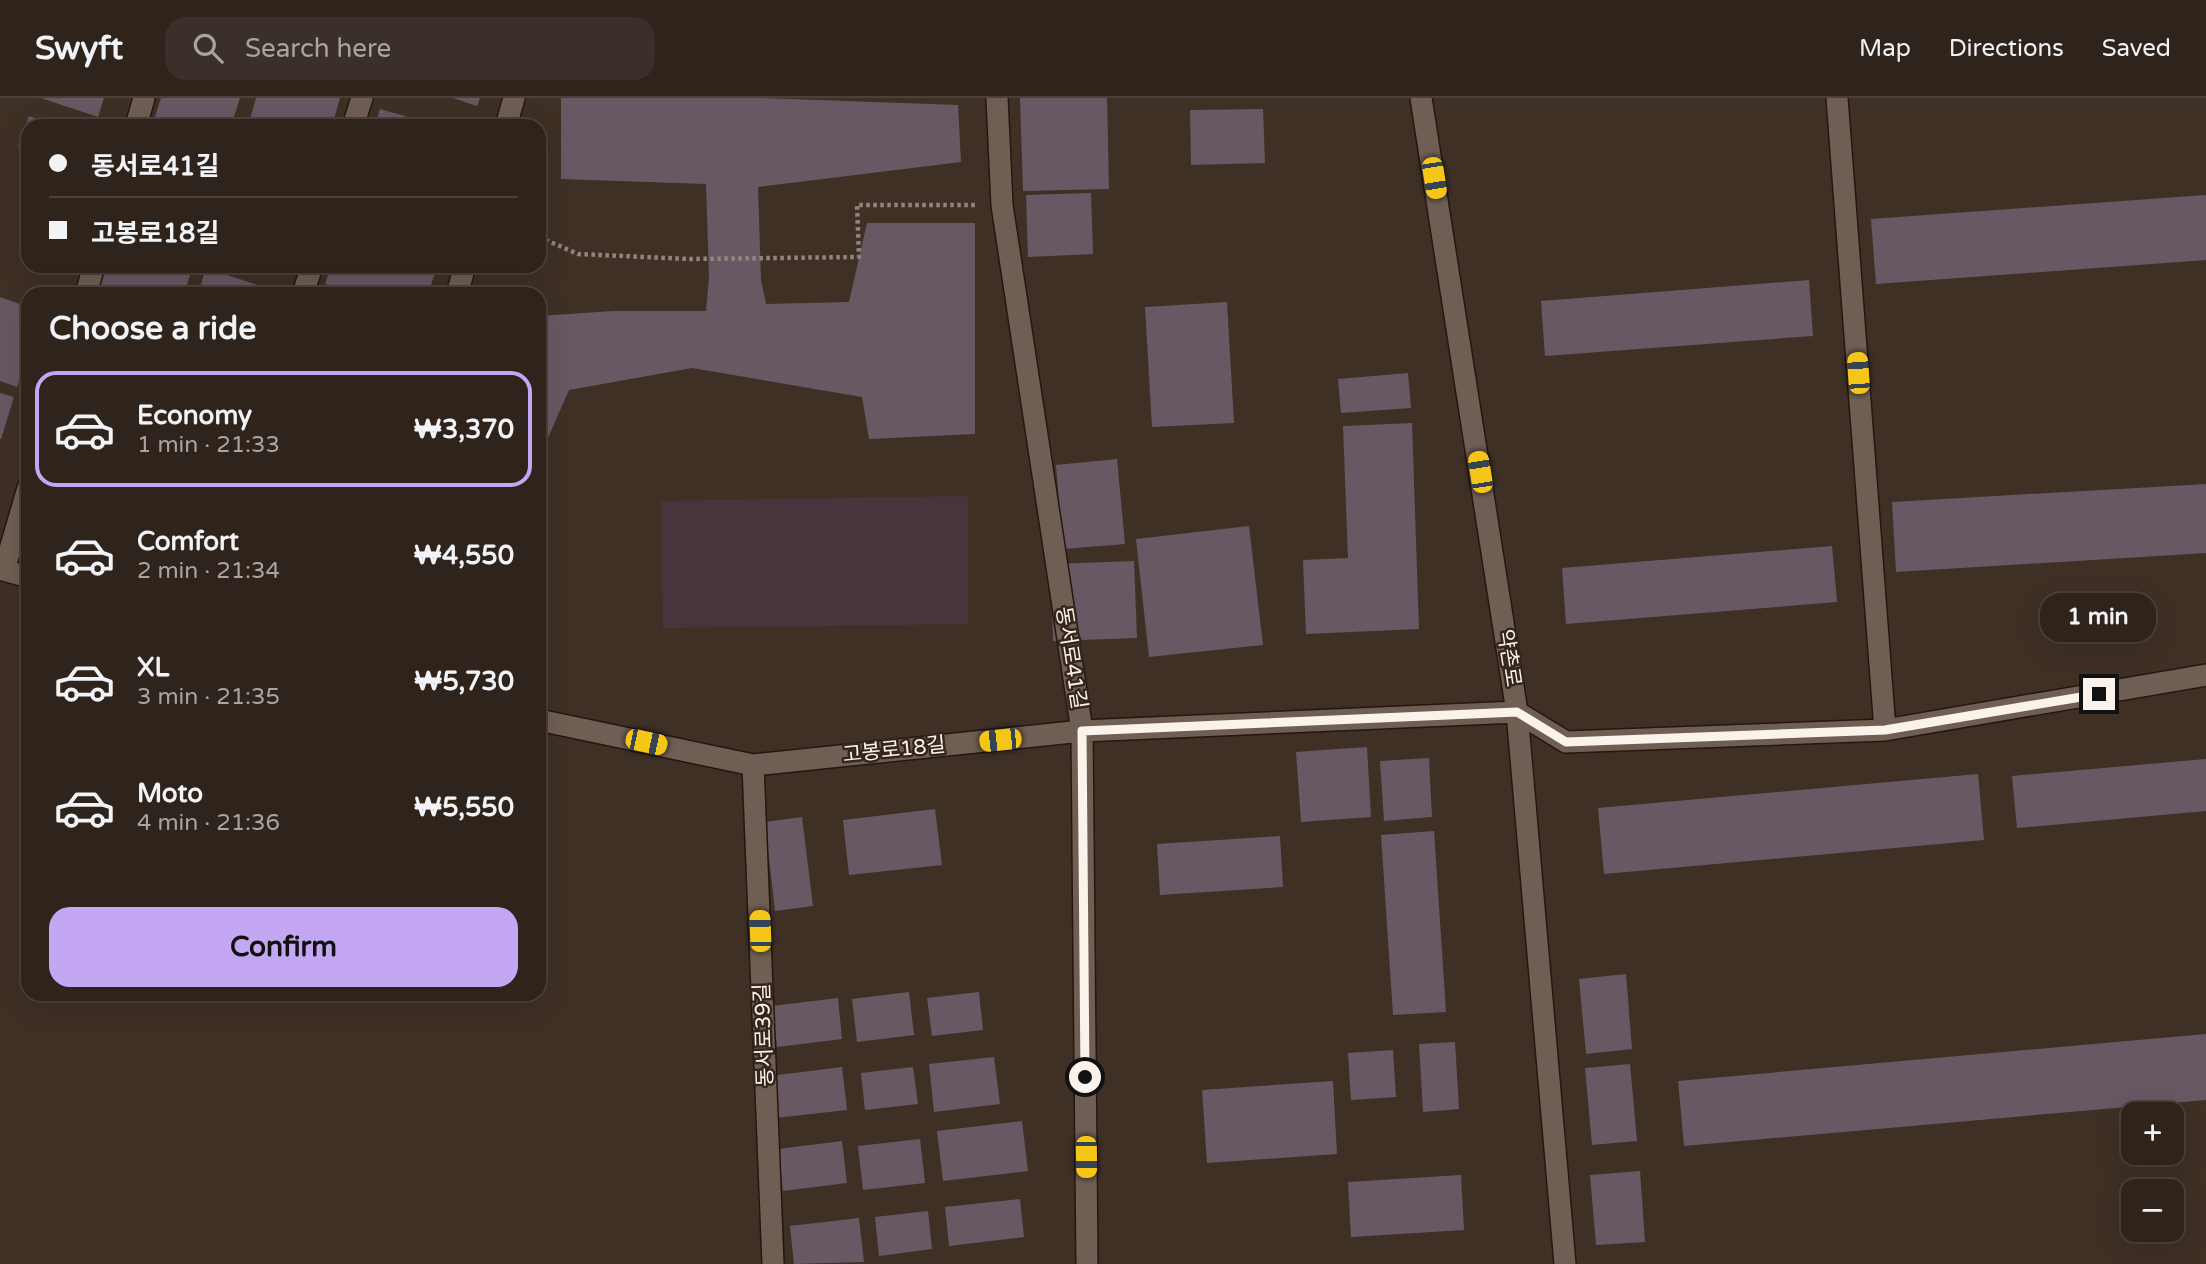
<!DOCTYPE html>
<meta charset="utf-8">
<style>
:root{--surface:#2f241c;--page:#3b3029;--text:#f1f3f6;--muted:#a7a4a3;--line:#4a413b;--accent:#c3a7f2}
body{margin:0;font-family:"Varela Round","Noto Sans KR",sans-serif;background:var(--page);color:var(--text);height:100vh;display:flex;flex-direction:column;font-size:26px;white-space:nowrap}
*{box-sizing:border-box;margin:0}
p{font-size:23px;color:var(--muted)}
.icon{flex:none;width:38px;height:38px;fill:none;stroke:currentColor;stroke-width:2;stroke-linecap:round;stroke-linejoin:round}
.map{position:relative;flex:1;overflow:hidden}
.details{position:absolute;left:21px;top:189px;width:525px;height:714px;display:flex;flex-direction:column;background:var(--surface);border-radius:21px;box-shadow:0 7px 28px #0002,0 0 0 2px var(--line)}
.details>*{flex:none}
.hud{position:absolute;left:21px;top:21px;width:525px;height:154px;border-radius:21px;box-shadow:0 7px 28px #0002,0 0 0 2px var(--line);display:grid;align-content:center;height:154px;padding:0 28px;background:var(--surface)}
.buttons{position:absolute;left:2121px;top:1004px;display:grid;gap:14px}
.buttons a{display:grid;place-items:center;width:63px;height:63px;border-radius:14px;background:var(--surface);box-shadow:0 7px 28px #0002,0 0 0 2px var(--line);font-size:35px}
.end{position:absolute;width:32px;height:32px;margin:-16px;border:9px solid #fcf2ec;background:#111;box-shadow:0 0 0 4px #111}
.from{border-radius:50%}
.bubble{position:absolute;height:49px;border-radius:21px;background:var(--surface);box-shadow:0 7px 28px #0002,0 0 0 2px var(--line);font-size:23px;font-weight:800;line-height:49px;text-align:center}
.car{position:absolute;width:21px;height:42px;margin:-21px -10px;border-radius:9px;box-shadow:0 0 5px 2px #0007;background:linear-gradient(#f5c518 24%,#345 0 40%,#f5c518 0 76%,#345 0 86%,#f5c518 0)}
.hud b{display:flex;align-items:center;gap:24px;height:66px;font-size:26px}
.hud b+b{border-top:2px solid var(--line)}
.hud i{width:18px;height:18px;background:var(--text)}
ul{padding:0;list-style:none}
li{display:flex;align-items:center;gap:21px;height:116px;margin:0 14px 10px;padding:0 14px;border:4px solid transparent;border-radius:21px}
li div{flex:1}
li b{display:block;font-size:26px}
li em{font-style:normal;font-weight:800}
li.active{border-color:var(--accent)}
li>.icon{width:63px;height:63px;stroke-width:1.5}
h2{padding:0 28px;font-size:32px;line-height:84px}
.cta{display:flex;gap:14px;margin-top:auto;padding:14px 28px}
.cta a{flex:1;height:80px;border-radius:21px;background:var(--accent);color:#111;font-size:28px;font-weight:800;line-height:80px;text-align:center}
header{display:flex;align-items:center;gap:42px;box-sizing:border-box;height:98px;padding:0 35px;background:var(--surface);border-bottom:2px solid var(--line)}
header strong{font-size:33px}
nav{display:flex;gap:38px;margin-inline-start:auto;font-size:24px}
.search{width:490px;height:63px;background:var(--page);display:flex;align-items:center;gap:18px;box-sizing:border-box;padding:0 24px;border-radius:21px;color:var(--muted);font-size:26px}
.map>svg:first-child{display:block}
</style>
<header>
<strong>Swyft</strong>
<div class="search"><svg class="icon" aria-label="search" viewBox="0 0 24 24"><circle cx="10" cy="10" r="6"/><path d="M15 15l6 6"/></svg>Search here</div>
<nav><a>Map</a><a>Directions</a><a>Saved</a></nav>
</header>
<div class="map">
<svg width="2206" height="1166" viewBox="0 0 2206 1166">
<rect width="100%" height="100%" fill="#3f3026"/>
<path fill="#47353d" d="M968,398V526L663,530L661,403Z"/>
<path fill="#685864" d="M41,0H104L98,19Z
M161,0H240L231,28H152Z
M256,0H340L332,28H248Z
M453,0H480L477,8Z
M561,0H762L958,7L961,64L758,89L761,182L766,206L849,204L867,125H975V336L869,341L862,299L692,270L569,292L539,360V218L613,213H706L709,179L706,86L561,81Z
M1020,0H1107L1109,91L1023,93Z
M380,11L436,27V28H375Z
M1263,11L1265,65L1191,67L1190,12Z
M29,18L56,28H28V53L18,49Z
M1091,95L1093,156L1028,159L1026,97Z
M2206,97V162L1876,186L1871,121Z
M104,168H193L184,196H100L95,194Z
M331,168H435L437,169L428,196H354L325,186Z
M206,170L279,194L278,196H198Z
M1809,182L1813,238L1545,258L1541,203Z
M0,199L28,209V258L17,289L0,283Z
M1227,204L1234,325L1152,329L1145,209Z
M1408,275L1411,310L1341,315L1338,281Z
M0,295L14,299L1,341H0Z
M1412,325L1419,531L1306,536L1303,462L1348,460L1343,328Z
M1117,361L1125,446L1063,451L1056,367Z
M2206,386V455L1896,474L1892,404Z
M1249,428L1263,547L1149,559L1136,441Z
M1832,448L1837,504L1566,526L1562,470Z
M1134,463L1137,540L1053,543L1051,466Z
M1367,649L1371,719L1301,724L1296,654Z
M1429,660L1432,719L1384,723L1380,663Z
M2206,661V713L2017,730L2012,678Z
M1978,676L1984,742L1604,776L1598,710Z
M935,711L942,767L849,777L843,722Z
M802,719L813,808L775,813L765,724Z
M1434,733L1446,914L1393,917L1381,737Z
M1280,738L1283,789L1160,797L1157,746Z
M1626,876L1632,951L1586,956L1579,881Z
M909,894L914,937L857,944L852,901Z
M979,894L983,932L932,938L927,900Z
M838,900L842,941L777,949L772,908Z
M2206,936V1002L1684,1048L1678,983Z
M1455,944L1459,1011L1423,1014L1419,946Z
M1393,952L1396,999L1351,1002L1348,955Z
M994,959L1000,1006L934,1014L929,966Z
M1630,966L1637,1043L1592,1047L1585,970Z
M842,969L847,1012L775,1020L770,978Z
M913,969L918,1006L865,1012L861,975Z
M1333,983L1337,1056L1207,1065L1202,992Z
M1022,1023L1028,1073L943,1083L937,1033Z
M920,1041L925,1085L863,1092L858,1048Z
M842,1043L847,1085L783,1093L778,1051Z
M1640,1073L1645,1144L1596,1147L1590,1077Z
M1461,1077L1464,1132L1351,1139L1348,1084Z
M1020,1101L1024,1139L949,1148L945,1109Z
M928,1113L932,1151L879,1158L875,1119Z
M859,1120L864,1164L794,1166L790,1128Z"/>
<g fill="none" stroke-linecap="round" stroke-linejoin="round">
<defs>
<path id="minor" d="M997,0L1002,107L1082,633L1087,1166
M1421,0L1517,614L1565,1166
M1837,0L1885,632
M136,28L144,0
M353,28L362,0
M506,28L514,0
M86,196L94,168
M303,196L312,168
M457,196L465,168
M0,471L28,479
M4,472L28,390
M539,622L753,667L1082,633L1517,614L1566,644L1885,632L2206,577
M753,667L773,1166"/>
</defs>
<use href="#minor" stroke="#25170f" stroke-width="24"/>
<path stroke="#92857d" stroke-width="4.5" stroke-dasharray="3.5 3.5" stroke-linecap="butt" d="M539,139L578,156L689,161L859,159L857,107H977"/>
<use href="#minor" stroke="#6f5e53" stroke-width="21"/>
</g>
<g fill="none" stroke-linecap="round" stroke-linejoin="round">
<path stroke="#fcf2ec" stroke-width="9" d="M1085,979L1082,633L1517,614L1566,644L1885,632L2099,596"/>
</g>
<g text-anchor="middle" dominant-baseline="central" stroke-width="5" stroke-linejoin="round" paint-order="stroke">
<g font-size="21" fill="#fcf2ec" stroke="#34261d">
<text transform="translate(1071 560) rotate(81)">동서로41길</text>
<text transform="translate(1509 560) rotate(81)">약촌로</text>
<text transform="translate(894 652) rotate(-6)">고봉로18길</text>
<text transform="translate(764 937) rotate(-92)">동서로39길</text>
</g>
</g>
</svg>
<div class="buttons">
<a>+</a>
<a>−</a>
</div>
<i class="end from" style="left:1085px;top:979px"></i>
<i class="end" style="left:2099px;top:596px"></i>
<div class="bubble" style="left:2040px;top:495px;width:116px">1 min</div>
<i class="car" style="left:1434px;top:80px;rotate:171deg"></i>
<i class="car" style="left:1858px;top:275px;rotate:356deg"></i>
<i class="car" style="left:1480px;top:374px;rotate:351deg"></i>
<i class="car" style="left:1000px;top:642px;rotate:264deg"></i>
<i class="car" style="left:646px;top:644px;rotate:102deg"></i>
<i class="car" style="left:760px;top:833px;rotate:358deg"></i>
<i class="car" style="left:1086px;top:1059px;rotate:179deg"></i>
<div class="hud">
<b><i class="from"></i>동서로41길</b>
<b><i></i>고봉로18길</b>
</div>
<section class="details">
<h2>Choose a ride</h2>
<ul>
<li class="active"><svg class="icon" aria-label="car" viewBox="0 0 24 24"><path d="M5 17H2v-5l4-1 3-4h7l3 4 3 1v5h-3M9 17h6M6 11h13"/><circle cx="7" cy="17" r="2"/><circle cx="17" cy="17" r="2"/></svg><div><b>Economy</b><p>1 min · 21:33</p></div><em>₩3,370</em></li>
<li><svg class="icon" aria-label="car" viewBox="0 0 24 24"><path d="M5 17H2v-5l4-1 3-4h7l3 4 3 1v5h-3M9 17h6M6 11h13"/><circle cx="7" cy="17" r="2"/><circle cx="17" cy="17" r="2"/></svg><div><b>Comfort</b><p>2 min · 21:34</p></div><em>₩4,550</em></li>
<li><svg class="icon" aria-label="car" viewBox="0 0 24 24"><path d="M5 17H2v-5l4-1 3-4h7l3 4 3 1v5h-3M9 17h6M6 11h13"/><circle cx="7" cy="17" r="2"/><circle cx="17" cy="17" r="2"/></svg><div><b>XL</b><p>3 min · 21:35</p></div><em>₩5,730</em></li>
<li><svg class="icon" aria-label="car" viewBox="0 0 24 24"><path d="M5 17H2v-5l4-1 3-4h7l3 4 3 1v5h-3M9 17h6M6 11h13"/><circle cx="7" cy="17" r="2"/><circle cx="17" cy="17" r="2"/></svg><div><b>Moto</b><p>4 min · 21:36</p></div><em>₩5,550</em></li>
</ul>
<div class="cta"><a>Confirm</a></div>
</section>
</div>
